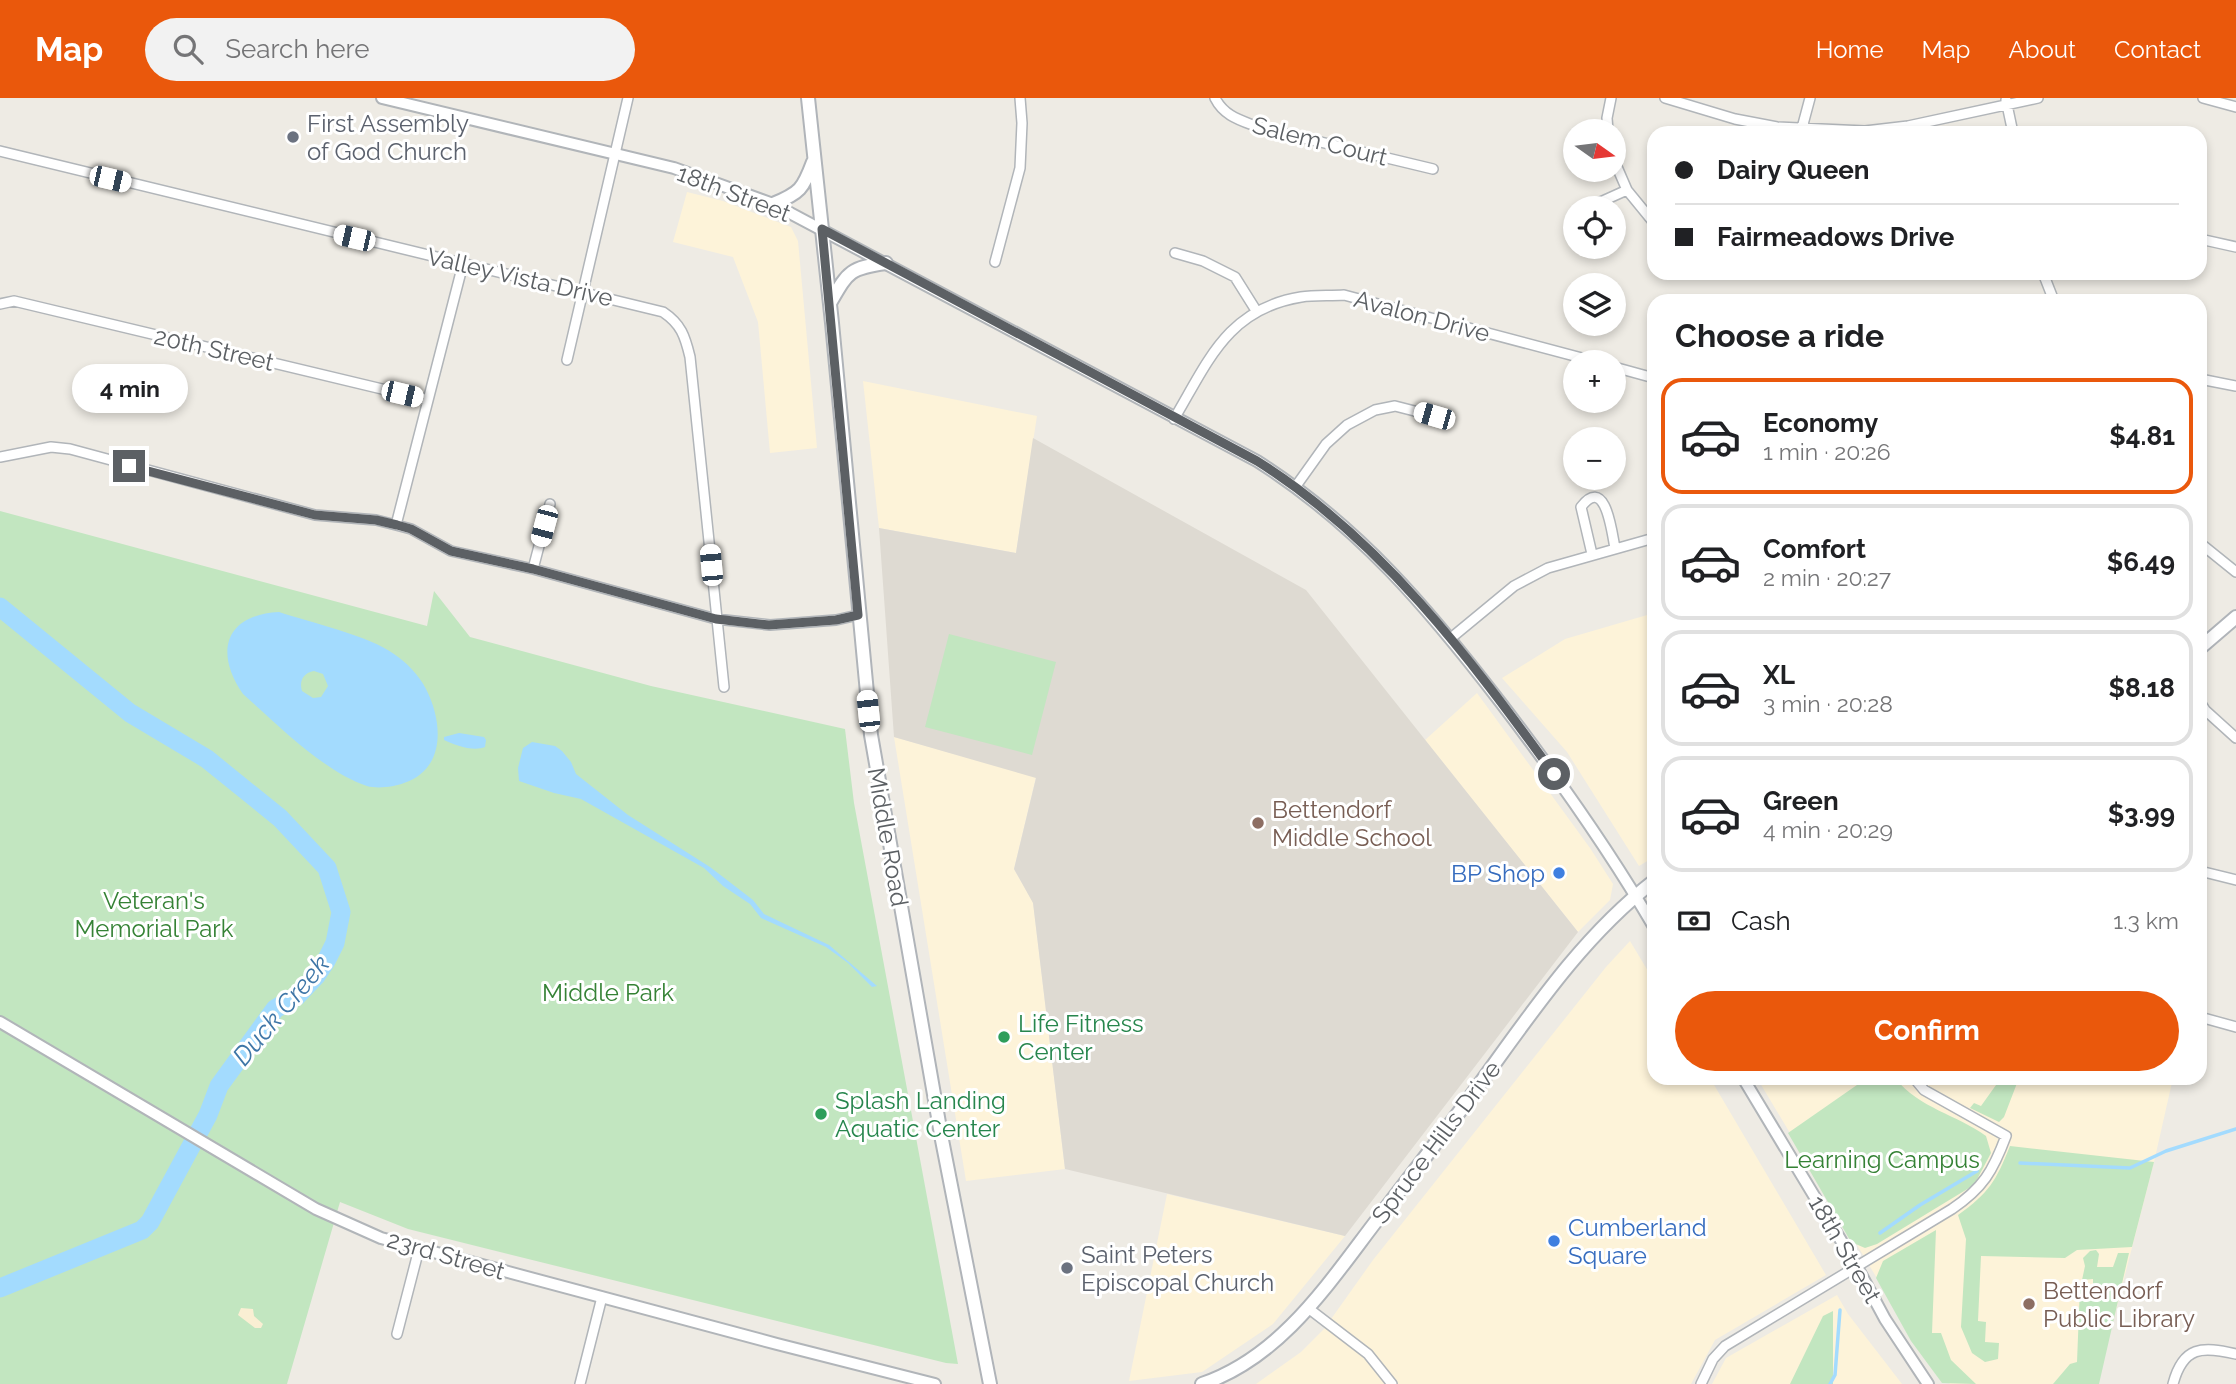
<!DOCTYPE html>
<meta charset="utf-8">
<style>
:root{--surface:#fff;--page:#f2f2f2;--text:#202124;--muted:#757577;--line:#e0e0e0;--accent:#ea580c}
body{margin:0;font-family:Raleway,sans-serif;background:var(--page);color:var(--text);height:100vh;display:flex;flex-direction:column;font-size:26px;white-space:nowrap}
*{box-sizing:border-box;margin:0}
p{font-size:23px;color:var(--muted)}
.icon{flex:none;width:38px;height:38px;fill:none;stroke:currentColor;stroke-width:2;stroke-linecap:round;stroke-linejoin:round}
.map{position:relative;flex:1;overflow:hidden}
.drawer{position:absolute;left:1647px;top:196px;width:560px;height:791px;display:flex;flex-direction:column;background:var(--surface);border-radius:21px;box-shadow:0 4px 10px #0003}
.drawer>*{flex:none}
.top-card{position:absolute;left:1647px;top:28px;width:560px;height:154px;border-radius:21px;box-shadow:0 4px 10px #0003;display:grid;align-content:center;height:154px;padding:0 28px;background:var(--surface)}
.needle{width:46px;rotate:104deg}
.tools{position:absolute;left:1563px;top:21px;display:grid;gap:14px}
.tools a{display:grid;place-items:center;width:63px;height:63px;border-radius:50%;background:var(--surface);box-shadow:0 4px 10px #0003;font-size:35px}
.end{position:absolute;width:32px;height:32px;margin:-16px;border:9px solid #5c6064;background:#fff;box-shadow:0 0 0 4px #fff}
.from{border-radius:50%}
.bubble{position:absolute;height:49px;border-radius:24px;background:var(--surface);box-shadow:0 4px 10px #0003;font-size:23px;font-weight:700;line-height:49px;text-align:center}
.car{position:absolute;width:21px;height:42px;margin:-21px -10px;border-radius:9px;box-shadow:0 0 5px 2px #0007;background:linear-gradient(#fff 24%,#345 0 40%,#fff 0 76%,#345 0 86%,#fff 0)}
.top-card b{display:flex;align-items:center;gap:24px;height:66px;font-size:26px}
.top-card b+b{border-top:2px solid var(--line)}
.top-card i{width:18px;height:18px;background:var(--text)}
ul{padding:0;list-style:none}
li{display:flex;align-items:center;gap:21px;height:116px;margin:0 14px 10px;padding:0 14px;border:4px solid var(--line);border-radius:21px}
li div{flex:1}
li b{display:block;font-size:26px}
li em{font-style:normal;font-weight:700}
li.current{border-color:var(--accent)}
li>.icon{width:63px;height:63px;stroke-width:1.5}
h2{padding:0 28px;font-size:32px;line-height:84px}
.pay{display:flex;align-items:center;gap:18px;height:77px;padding:0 28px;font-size:26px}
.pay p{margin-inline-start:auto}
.cta{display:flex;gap:14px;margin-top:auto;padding:14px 28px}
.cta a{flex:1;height:80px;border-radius:42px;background:var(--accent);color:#fff;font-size:28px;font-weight:700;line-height:80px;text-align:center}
header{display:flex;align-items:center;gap:42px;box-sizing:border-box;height:98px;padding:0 35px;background:var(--accent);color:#fff}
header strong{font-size:33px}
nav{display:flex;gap:38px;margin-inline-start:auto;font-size:24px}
.search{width:490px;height:63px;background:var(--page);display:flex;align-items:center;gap:18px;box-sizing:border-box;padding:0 24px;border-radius:38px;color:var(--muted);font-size:26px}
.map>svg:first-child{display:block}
</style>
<header>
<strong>Map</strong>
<div class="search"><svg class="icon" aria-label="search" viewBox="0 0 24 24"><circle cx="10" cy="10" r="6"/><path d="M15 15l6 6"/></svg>Search here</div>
<nav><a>Home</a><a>Map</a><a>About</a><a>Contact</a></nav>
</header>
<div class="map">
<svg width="2236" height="1286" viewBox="0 0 2236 1286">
<rect width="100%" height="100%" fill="#eeebe4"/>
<path fill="#fdf3d9" d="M687,94L723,103L791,129L798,143L817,350L770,355L758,224L733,159L673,144Z
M863,283L1037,318L1016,455L879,430Z
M1654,515V759L1639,768L1567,654L1502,580L1565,541Z
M1477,595L1590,750L1613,786L1610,802L1578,834L1425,642Z
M894,639L1036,679L1014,771L1033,804L1065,1071L966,1083Z
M1630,843L1654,883V980H1710L1826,1177L1715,1242L1691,1286H1256L1301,1254L1324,1231L1373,1162L1606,869Z
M1757,980H2173L2154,1064L2097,1286H1950L1896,1212Z
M1167,1096L1345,1138L1273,1226L1202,1274L1129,1283Z
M1837,1197L1848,1216L1902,1286H1712L1726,1260Z"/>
<path fill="#dedad2" d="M1033,340L1306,492L1578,834L1345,1138L1065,1071L1033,805L1014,771L1036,680L894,639L879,430L1016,455Z"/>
<path fill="#c2e6c0" d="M0,413L427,528L434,493L470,539L651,588L845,631L854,705L958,1266L946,1265L408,1131L340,1104L287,1286H0Z
M949,536L1056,564L1032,657L925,629Z
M1867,980H1895C1920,1011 1956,1016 1986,1038L1991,1055L1974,1087L1877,1146L1865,1150L1851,1144L1788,1035Z
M2001,980H2019L2004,1019L1999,1024L1970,1010L1974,1005L1981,1008Z
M2010,1048L2154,1064L2132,1149L2077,1152L2065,1160L1981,1158L1978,1223L1986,1224L1985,1244L1999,1245L1998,1261L1985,1264L1972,1255L1961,1229L1966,1141L1958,1117C1989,1095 1996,1083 2010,1048Z
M1936,1132L1932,1235H1941L1951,1262L1976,1286L1942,1285L1911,1243L1876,1180L1883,1163Z
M2096,1152L2099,1156L2097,1169H2113L2118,1155H2129L2099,1286H2053L2070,1266L2077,1264L2080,1188H2093V1181L2082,1182L2085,1168L2083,1160L2090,1153Z
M1833,1213V1286H1790L1823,1218Z"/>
<path fill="#faefd3" d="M241,1210L253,1211L254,1218L263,1226L261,1230H255L238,1217Z"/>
<path fill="#a3dbfe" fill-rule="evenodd" d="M279,514C309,524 370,538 394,556C407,565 419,577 426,591C443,624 446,671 404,685C394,689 377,691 367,688C324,674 277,626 243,596C214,554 225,517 279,514ZM314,573L323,576L328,588L321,599L313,600L302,593C299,583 303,575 314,573Z
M459,635L484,639L486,642L485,649C473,654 455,647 444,642V639Z
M532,644L555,648L562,653L571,664L576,676L628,717L710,769L753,802L764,816L829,847L877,888L872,889L848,865L826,849L761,820L750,806L723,788L704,770L581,701L554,695L519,683L518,670L523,650Z"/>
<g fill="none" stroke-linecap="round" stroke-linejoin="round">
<path stroke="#a3dbfe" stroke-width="3.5" d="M2020,1065L2130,1070L2166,1053L2236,1031
M1880,1135L1920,1107L1977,1073
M1830,1286L1835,1277L1840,1212"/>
<path stroke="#a3dbfe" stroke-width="19" d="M0,509L130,615L207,661L280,720L327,770L341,814L335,845L326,863L316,878L297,898L275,911L219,988L208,1017L150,1124L142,1132L0,1190"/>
<defs>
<path id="minor" d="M1215,0C1224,18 1240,22 1258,29L1433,71
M1665,0L1735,21L1777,29L1865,33L1908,28L2038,0
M2203,0L2236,9
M2006,2L2013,35
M1802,30L1810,0
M1608,33L1607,20L1611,0
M0,53L663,214C681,226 685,238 690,259L724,589
M1614,62L1627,92L1654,125
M1587,110L1627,92
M2200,141L2236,149
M1175,155L1203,163L1235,179L1257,214
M995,164L1020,70L1022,25L1020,0
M2043,175L2054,203
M0,206L14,203L428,302
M567,262L628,0
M1614,269L1654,280
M2200,281L2236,288
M1174,321C1208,264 1227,211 1301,199C1314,197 1330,198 1344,197L1597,264
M0,359L51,349L70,351L315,417L376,422L396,427L411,431L451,453L533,471L716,521L770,527L836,522L858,517
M1296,388L1326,346L1347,327L1375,312L1395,308L1434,318
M396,427L463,166
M2200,445L2236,474
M1592,456L1581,409C1606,376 1612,436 1615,450
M533,471L550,406
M1451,540L1514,488L1548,470L1654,440
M2200,604L2205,612L2236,640
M2200,773L2236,782
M2200,919L2236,929
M1308,1210L1368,1256L1392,1286
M397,1236L419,1151
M580,1286L602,1199
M1701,1286L1713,1261L1725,1248L1952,1111C1983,1090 1993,1073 2006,1038L1924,992L1914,980
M2173,1286C2183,1248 2202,1248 2236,1256"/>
<path id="tertiary" d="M382,0L674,70L773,106L1257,363C1359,428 1428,510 1501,605C1556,677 1608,750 1654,829
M0,924L316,1111L381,1140L777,1246L935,1286
M1743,980L1857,1169L1885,1221L1928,1286"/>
<path id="secondary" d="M808,0L832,225L871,637L942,1042L990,1286
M773,106C800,95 803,91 813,64
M830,205C848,174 849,170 886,165
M2200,550L2236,519
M1202,1286C1281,1259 1328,1186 1377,1122C1411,1077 1446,1033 1479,987C1532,914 1582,839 1654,783"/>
</defs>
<use href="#minor" stroke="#b1b5b9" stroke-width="12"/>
<use href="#tertiary" stroke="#b1b5b9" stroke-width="14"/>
<use href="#secondary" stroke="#b0b4b9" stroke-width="16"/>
<use href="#minor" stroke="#fff" stroke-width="9"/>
<use href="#tertiary" stroke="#fff" stroke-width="10"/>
<use href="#secondary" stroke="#fff" stroke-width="12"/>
</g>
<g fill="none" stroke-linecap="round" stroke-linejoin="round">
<path stroke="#5c6064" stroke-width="9" d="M129,368L315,417L376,422L397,427L411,431L451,453L533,471L716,521L769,527L836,522L858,517L822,131L1257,363C1381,441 1469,559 1554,676"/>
</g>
<g fill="#6b7280" stroke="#fff" stroke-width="2.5">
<circle cx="293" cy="39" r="7"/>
<circle cx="1067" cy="1170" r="7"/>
</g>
<g fill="#8d6e63" stroke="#fff" stroke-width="2.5">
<circle cx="1258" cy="725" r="7"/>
<circle cx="2029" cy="1206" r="7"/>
</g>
<g fill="#3f7fe0" stroke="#fff" stroke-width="2.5">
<circle cx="1559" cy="775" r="7"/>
<circle cx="1554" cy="1143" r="7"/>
</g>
<g fill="#2e9e5b" stroke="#fff" stroke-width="2.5">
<circle cx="1004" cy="939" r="7"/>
<circle cx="821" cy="1016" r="7"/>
</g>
<g text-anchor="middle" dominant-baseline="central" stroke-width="6" stroke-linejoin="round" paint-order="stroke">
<g font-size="24" fill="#5b616d" stroke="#fff" text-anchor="start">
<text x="307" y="25">First Assembly<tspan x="307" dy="28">of God Church</tspan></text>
<text x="1081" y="1156">Saint Peters<tspan x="1081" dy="28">Episcopal Church</tspan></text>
</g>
<g font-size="24" fill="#5c6064" stroke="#fff">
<text transform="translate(1320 43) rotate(14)">Salem Court</text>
<text transform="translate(734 95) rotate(21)">18th Street</text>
<text transform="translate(520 179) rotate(13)">Valley Vista Drive</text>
<text transform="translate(1422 218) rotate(15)">Avalon Drive</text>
<text transform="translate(214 251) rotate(13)">20th Street</text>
<text transform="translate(888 739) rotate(80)">Middle Road</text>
<text transform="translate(1436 1044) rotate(-53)">Spruce Hills Drive</text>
<text transform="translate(1845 1151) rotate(60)">18th Street</text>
<text transform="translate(446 1157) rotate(16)">23rd Street</text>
</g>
<g font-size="24" fill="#785e54" stroke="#fff" text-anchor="start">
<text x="1272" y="711">Bettendorf<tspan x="1272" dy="28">Middle School</tspan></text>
<text x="2043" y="1192">Bettendorf<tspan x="2043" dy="28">Public Library</tspan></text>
</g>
<g font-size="24" fill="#366cbe" stroke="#fff" text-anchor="end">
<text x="1545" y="775">BP Shop</text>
<text x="1568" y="1129" text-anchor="start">Cumberland<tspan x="1568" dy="28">Square</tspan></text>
</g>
<g font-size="24" fill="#358235" stroke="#fff">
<text x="154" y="802">Veteran's<tspan x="154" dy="28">Memorial Park</tspan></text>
<text x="608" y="894">Middle Park</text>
<text x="1882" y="1061">Learning Campus</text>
</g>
<g font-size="24" fill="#27864d" stroke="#fff" text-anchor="start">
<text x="1018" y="925">Life Fitness<tspan x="1018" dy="28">Center</tspan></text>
<text x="835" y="1002">Splash Landing<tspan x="835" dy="28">Aquatic Center</tspan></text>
</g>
<g font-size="26" font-style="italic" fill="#3e76a7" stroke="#fff">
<text transform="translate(281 912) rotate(-50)">Duck Creek</text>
</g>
</g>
</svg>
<div class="tools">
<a><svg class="needle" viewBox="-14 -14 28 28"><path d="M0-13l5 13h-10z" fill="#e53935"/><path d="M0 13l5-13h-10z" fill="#757577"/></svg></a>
<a><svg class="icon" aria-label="locate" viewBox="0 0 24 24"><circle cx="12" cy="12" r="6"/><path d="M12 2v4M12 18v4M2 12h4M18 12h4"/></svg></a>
<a><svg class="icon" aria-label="layers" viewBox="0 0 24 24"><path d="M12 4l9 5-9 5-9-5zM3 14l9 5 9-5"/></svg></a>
<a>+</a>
<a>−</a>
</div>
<i class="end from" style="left:1554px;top:676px"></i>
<i class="end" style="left:129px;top:368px"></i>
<div class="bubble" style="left:72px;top:266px;width:116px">4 min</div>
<i class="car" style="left:110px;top:81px;rotate:103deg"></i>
<i class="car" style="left:354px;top:140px;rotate:283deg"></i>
<i class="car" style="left:402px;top:296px;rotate:103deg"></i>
<i class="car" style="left:1434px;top:318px;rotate:286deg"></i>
<i class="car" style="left:544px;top:428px;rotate:195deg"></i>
<i class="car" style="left:711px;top:467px;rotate:355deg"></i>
<i class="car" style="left:868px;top:613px;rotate:354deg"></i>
<div class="top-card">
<b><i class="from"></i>Dairy Queen</b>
<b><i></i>Fairmeadows Drive</b>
</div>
<section class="drawer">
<h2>Choose a ride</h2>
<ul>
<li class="current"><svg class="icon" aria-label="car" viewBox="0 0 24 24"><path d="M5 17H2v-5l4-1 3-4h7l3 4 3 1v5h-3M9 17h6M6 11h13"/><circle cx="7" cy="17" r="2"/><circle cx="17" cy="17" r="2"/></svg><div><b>Economy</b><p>1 min · 20:26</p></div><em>$4.81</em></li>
<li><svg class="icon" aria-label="car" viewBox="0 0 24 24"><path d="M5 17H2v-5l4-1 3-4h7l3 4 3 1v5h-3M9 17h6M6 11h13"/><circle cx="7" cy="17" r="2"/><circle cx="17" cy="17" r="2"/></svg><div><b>Comfort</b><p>2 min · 20:27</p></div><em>$6.49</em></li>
<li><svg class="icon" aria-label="car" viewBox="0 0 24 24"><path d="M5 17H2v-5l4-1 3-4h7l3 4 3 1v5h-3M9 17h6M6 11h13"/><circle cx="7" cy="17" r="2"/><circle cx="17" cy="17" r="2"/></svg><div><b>XL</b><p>3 min · 20:28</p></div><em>$8.18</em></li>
<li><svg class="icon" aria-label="car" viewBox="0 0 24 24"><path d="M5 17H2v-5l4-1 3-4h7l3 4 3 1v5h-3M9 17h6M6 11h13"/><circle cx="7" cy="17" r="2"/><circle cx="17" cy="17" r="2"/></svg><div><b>Green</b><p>4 min · 20:29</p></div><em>$3.99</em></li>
</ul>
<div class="pay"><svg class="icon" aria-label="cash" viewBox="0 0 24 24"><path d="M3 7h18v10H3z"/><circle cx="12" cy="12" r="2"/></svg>Cash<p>1.3 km</p></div>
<div class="cta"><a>Confirm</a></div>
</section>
</div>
